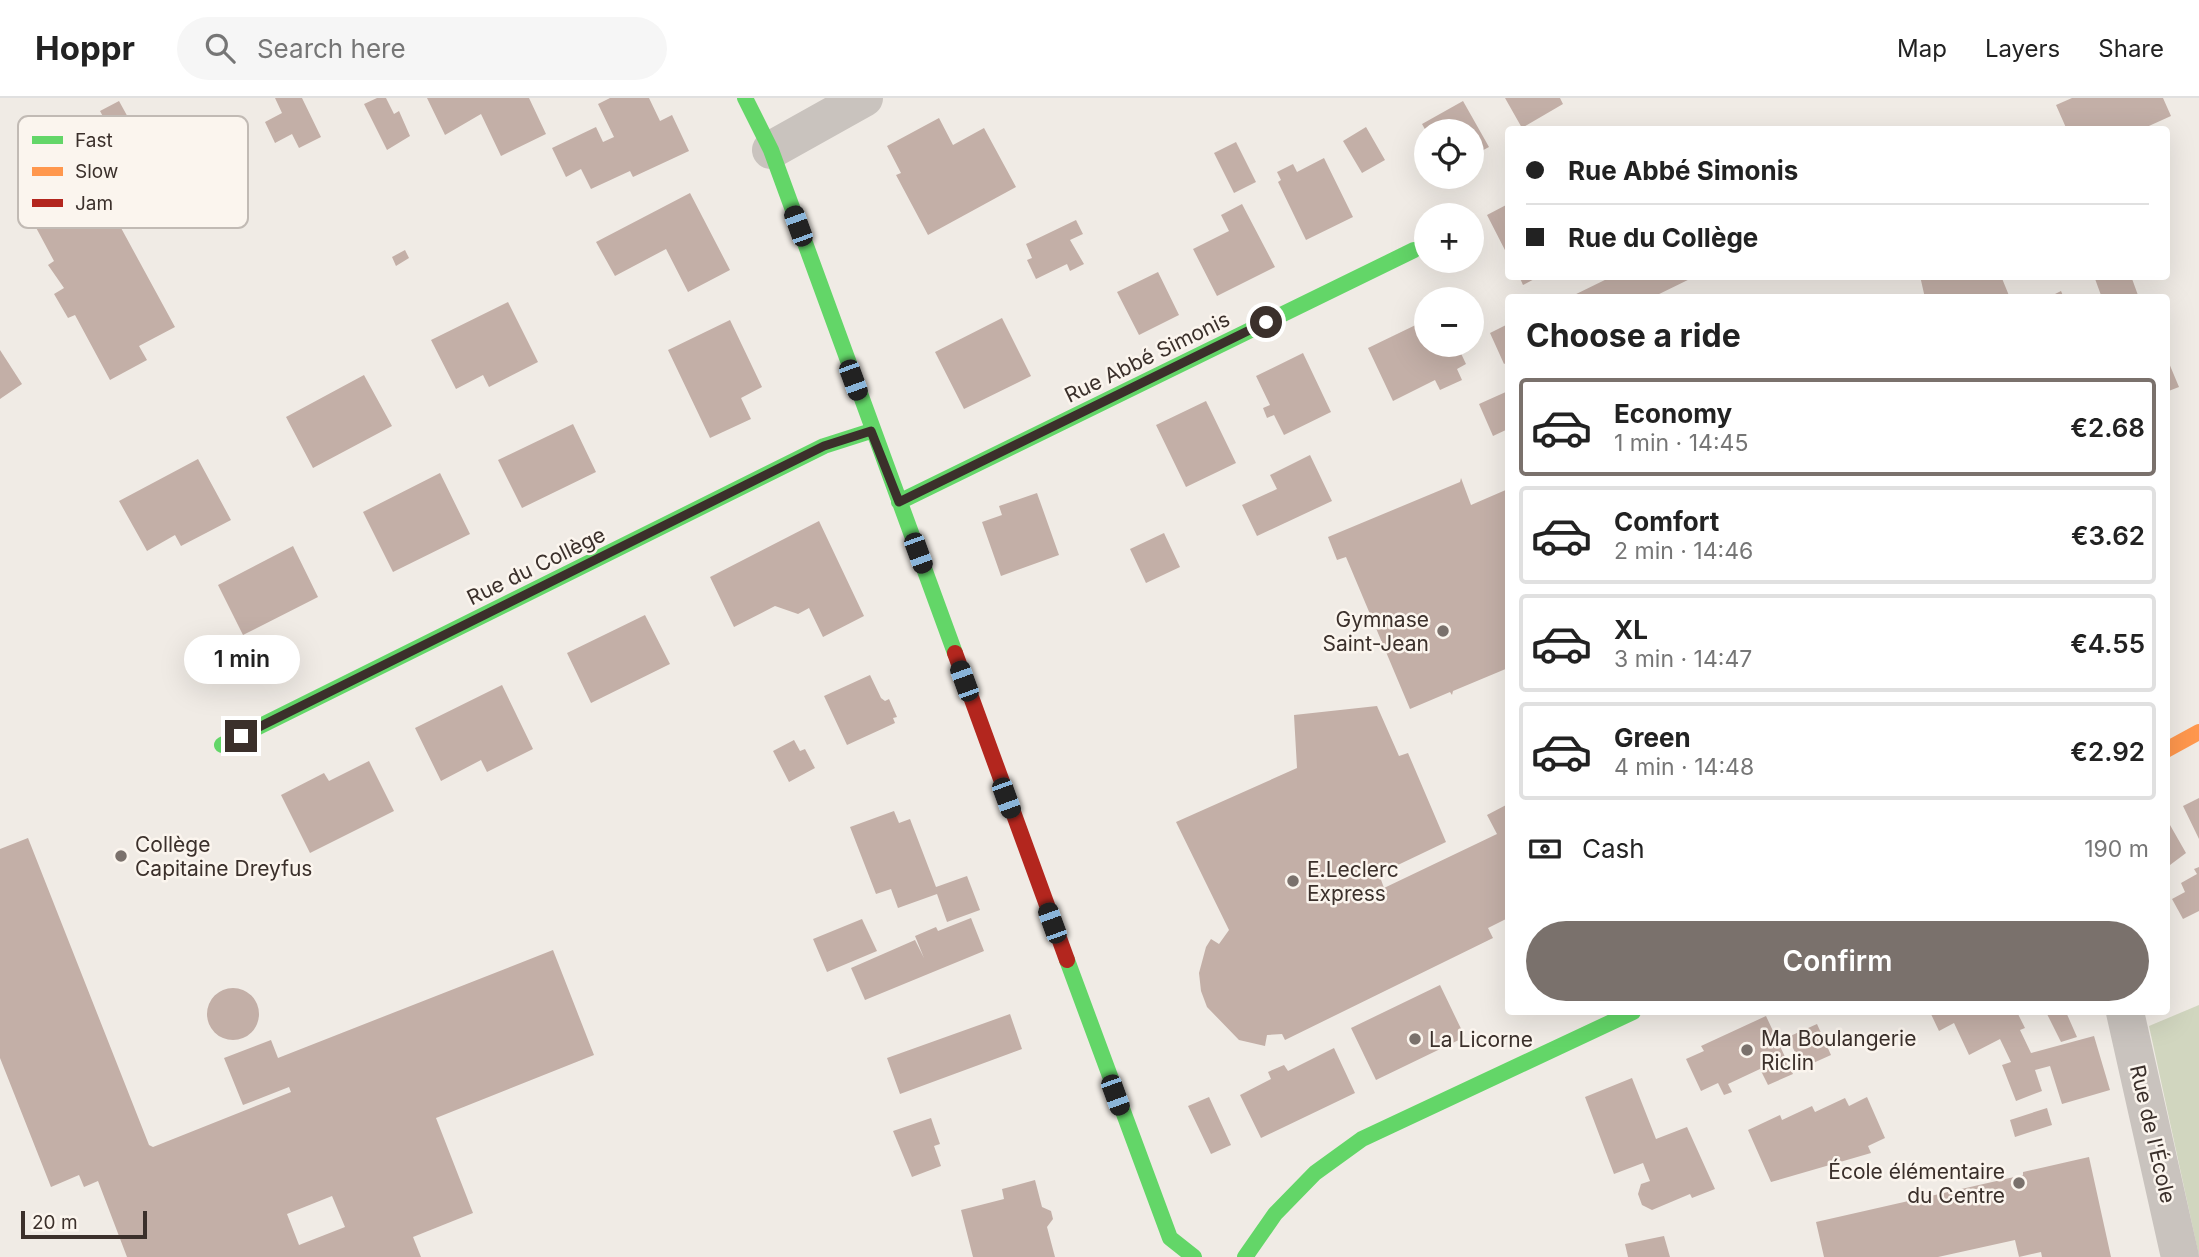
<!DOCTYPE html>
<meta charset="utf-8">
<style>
:root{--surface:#fff;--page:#f6f6f6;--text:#222;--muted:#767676;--line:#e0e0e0;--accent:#7a716c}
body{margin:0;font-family:Inter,sans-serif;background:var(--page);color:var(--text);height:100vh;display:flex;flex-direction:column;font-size:26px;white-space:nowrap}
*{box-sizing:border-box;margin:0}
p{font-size:23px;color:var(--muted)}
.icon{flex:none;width:38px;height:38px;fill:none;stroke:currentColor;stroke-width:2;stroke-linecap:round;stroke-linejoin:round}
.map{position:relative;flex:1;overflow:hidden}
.drawer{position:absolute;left:1505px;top:196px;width:665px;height:721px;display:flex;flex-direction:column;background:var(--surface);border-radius:7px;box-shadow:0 7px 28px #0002}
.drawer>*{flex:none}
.top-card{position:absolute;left:1505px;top:28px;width:665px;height:154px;border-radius:7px;box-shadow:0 7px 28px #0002;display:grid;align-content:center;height:154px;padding:0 21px;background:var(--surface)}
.buttons{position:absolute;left:1414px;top:21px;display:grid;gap:14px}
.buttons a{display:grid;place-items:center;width:70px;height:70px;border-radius:50%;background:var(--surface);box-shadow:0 7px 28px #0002;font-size:35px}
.scale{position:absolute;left:21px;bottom:18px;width:126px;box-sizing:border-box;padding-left:7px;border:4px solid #3b302b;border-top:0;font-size:19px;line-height:24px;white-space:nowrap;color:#3b302b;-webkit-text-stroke:5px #fbf5ee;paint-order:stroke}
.end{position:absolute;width:32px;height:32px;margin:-16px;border:9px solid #3b302b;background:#fff;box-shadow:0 0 0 4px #fff}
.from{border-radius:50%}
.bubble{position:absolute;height:49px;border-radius:24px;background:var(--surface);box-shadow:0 7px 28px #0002;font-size:23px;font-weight:600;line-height:49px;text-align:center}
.car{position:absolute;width:21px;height:42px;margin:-21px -10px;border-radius:9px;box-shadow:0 0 5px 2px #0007;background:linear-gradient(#222 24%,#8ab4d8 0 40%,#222 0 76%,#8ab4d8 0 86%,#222 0)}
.top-card b{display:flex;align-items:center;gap:24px;height:66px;font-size:26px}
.top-card b+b{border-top:2px solid var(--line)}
.top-card i{width:18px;height:18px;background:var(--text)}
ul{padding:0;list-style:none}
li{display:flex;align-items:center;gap:21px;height:98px;margin:0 14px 10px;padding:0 7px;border:4px solid var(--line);border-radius:7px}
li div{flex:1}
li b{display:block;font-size:26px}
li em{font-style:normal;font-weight:600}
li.selected{border-color:var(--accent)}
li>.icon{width:63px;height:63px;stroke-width:1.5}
h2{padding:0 21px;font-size:32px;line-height:84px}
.pay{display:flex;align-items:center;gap:18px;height:77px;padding:0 21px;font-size:26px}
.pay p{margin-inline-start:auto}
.button{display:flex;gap:14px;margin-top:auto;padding:14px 21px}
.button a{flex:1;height:80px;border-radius:42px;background:var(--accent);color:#fff;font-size:28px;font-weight:600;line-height:80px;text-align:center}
header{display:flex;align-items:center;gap:42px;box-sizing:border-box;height:98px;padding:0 35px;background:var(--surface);border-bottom:2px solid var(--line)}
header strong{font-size:33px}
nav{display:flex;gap:38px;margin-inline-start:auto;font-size:24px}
.search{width:490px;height:63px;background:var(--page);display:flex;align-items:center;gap:18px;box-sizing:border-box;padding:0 24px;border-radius:38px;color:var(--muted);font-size:26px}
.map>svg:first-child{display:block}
</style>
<header>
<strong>Hoppr</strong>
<div class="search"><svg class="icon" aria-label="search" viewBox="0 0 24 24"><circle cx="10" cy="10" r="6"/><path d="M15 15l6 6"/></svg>Search here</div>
<nav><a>Map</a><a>Layers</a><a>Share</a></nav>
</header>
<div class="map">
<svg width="2199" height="1159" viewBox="0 0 2199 1159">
<rect width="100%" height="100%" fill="#f0ebe5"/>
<path fill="#d1d6bf" d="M2199,907V1158L2149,928Z"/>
<path fill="#c3afa7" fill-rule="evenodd" d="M275,0H302L321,39L299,50L292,36L275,45L265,24L282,15Z
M377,0H386L394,16L399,13L410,38L387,52L364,6Z
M427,0H529L546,36L501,58L481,16L445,37Z
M610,0H649L660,23L672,17L689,53L633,79L630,73L591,91L581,71L566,79L552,50L596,29L603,44L614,39L598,6Z
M1505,0H1560L1563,6L1522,30Z
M2072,0H2163L2171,18L2140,32H2067L2056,7Z
M119,3L146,52L127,63L100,13Z
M1463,3L1489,49L1472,58V33H1426L1422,26Z
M939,20L953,47L984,30L1016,89L928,137L896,77L901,75L887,48Z
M1366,29L1385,62L1362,75L1343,43Z
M1236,44L1256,84L1234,95L1214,55Z
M1324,60L1353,119L1306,142L1278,84L1281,82L1277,74L1293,66L1297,74Z
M102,95L175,229L139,248L147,262L110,282L75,217L68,220L54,196L64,190L48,167L54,163L33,124L63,108L67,114Z
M690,95L730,172L688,194L666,151L615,178L596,144Z
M1242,106L1275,169L1217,198L1193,151L1229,133L1221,117Z
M1508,106V158L1487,117Z
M1076,122L1083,136L1070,142L1084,166L1070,173L1067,166L1036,181L1027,162L1032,160L1026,146Z
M405,152L409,160L396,168L392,159Z
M1158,174L1179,217L1139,237L1117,194Z
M1519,178H1540L1523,187Z
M1613,178H1696L1651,200H1568Z
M1920,178H2001L2010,200H1925Z
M2094,178H2131L2139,200H2102Z
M2061,193L2064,200H2047Z
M508,204L538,264L489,289L483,277L456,291L431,242Z
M1002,220L1031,278L964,311L935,254Z
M730,222L762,289L741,300L751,321L710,340L668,252Z
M1426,222V247H1457L1466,266L1457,271L1462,282L1440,292L1435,282L1393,303L1368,250Z
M1508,226V264L1504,266L1490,235Z
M0,252L22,286L0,301Z
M1303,255L1331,314L1284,337L1274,317L1267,320L1263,310L1270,307L1256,278Z
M2166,258L2179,289L2166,294Z
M364,277L392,328L313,370L286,319Z
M1508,293V331L1493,338L1479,306Z
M1206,303L1236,365L1186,389L1156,327Z
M573,326L596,374L522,410L498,362Z
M1310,357L1332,403L1257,438L1242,407L1277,391L1270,377Z
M198,361L231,422L181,448L175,437L147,453L119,403Z
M440,375L470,436L393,474L363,414Z
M1461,380L1471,407L1508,391V570L1453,593L1452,597L1450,594L1410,611L1346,459L1337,462L1328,439L1460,384Z
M1037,395L1059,457L1001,478L982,424L1002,417L999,408Z
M819,423L864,518L823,539L809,510L798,516L775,508L734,529L710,479Z
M1164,435L1180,469L1146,485L1130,451Z
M293,448L318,499L243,537L218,487Z
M645,517L670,566L591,605L567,555Z
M870,577L881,600L885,603L889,601L897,619L893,620L895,625L847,647L824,598Z
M502,587L533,651L487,674L481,662L441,683L415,630Z
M1377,608L1399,658L1408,655L1446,744L1379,776L1384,790L1497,736L1487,717L1508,706V820L1488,830L1493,840L1285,942L1282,936L1267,937L1265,948L1239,942L1207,909L1201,893L1199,875L1206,849L1211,841L1219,846L1229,832L1176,724L1297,670L1294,617Z
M794,642L800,653L805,651L815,670L789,684L773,653Z
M369,663L394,713L310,755L281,697L324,675L329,683Z
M2199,700V741L2183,708Z
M894,713L899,725L910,721L936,789L967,778L980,812L947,824L937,796L898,810L891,791L876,796L850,729Z
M2166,720L2186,755L2166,770Z
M28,740L149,1047L153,1049L291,994L289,989L243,1007L224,960L271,942L278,960L553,852L594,957L436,1020L473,1115L413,1139L421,1159H127L98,1083L84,1089L79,1077L51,1089L0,960V751ZM332,1098L345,1129L299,1147L287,1116Z
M2199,769V813L2183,821L2172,801L2185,794L2181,785L2197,776L2194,771Z
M971,820L984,853L865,902L851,870L915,842L924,860L915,838L936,829L938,833Z
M862,821L877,853L827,874L813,841Z
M1440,887L1465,939L1376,982L1351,930Z
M207 916a26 26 0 1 1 52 0a26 26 0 1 1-52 0Z
M1930,914H2017L2025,930L2020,932L2031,955L2094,938L2110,992L2062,1006L2050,968L2035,972L2042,993L2016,1003L2002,967L2011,964L2000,941L1969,957L1954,925L1939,933Z
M2046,914H2066L2077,939L2061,944Z
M1010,916L1022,951L900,996L887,960Z
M1766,918L1793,976L1768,987L1760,971L1728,986L1732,994L1724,997L1718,985L1701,993L1686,961L1704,953L1701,948Z
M1817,926L1831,957L1802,970L1788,939Z
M1334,950L1355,995L1261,1040L1240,997L1271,981L1268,974L1277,970L1284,967L1288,973Z
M1632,980L1656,1041L1687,1029L1715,1091L1692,1100L1690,1096L1652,1112L1642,1107L1638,1096L1641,1086L1650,1083L1643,1065L1614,1076L1585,999Z
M1209,999L1231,1047L1211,1056L1188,1008Z
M1867,999L1885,1040L1868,1048L1871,1055L1771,1084L1748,1032L1780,1017L1782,1022L1812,1008L1815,1014L1845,1000L1849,1008Z
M2047,1010L2052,1027L2015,1039L2010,1022Z
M931,1020L940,1046L934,1048L941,1068L912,1079L893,1033Z
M2089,1059L2111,1159H2042L2041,1154L2019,1159L2015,1142L1938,1159H1824L1816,1124L2023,1077V1074Z
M1035,1082L1042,1109L1051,1113L1053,1121L1047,1129L1055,1159H973L961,1112L1004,1101L1002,1091Z
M1664,1138L1670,1159H1628L1625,1146Z"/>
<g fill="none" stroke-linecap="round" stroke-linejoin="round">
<path stroke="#c9c3be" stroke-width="38" d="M771,52L864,0
M2125,914L2180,1159"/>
<path stroke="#63d668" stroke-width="16" d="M745,0L771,52L955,555
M899,404L1414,152
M222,647L824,348L871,333
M1067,862L1170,1140L1194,1159
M1245,1159L1275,1116L1315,1075L1362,1041L1633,914"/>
<path stroke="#ff974d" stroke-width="16" d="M2166,652L2199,634"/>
<path stroke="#b3261e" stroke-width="16" d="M955,555L1067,862"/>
</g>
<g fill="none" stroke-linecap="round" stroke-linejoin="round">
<path stroke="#3b302b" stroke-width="9" d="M241,638L824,348L871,333L899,404L1266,224"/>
</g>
<g fill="#7a716c" stroke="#fbf5ee" stroke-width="2.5">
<circle cx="1443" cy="533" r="7"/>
<circle cx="121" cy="758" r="7"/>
<circle cx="1293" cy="783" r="7"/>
<circle cx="1415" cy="941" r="7"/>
<circle cx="1747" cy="952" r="7"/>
<circle cx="2019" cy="1085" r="7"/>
</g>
<g text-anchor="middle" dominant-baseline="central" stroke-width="5" stroke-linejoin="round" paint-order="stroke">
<g font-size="21" fill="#3b302b" stroke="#fbf5ee">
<text transform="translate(1147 259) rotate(-26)">Rue Abbé Simonis</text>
<text transform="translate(536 468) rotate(-26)">Rue du Collège</text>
<text transform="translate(2153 1036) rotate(77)">Rue de l'École</text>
</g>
<g font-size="21" fill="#3b302b" stroke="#fbf5ee" text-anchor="start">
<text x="1429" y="521" text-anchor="end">Gymnase<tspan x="1429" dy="24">Saint-Jean</tspan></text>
<text x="135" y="746">Collège<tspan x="135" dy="24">Capitaine Dreyfus</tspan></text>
<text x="1307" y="771">E.Leclerc<tspan x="1307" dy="24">Express</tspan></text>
<text x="1761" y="940">Ma Boulangerie<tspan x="1761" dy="24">Riclin</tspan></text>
<text x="1429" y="941">La Licorne</text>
<text x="2005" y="1073" text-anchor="end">École élémentaire<tspan x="2005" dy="24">du Centre</tspan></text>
</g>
</g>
<rect x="18" y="18" width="230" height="112" rx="10" fill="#fbf5ee" stroke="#c1bab4" stroke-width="2"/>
<rect x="32" y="38" width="31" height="8" fill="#63d668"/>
<rect x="32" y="69" width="31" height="9" fill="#ff974d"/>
<rect x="32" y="101" width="31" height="8" fill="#b3261e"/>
<g font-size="19" fill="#3b302b">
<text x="75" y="49">Fast</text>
<text x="75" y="80">Slow</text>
<text x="75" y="112">Jam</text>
</g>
</svg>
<div class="buttons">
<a><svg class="icon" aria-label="locate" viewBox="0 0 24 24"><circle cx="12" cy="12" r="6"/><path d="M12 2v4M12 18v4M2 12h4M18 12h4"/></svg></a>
<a>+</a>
<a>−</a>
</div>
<div class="scale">20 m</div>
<i class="end from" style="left:1266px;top:224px"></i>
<i class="end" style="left:241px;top:638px"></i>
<div class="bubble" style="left:184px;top:537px;width:116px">1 min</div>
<i class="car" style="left:798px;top:128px;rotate:340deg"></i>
<i class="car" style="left:853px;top:282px;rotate:160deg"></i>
<i class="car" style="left:918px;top:455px;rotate:160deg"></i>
<i class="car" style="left:964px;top:583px;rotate:340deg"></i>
<i class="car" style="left:1006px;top:700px;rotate:160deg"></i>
<i class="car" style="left:1052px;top:825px;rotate:340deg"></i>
<i class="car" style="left:1115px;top:997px;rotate:160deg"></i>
<div class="top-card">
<b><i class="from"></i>Rue Abbé Simonis</b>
<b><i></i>Rue du Collège</b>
</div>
<section class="drawer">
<h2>Choose a ride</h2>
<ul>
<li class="selected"><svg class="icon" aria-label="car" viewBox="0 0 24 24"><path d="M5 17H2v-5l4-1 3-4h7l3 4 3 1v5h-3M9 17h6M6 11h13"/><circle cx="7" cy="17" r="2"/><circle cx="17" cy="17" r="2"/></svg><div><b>Economy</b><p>1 min · 14:45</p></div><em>€2.68</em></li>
<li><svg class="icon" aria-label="car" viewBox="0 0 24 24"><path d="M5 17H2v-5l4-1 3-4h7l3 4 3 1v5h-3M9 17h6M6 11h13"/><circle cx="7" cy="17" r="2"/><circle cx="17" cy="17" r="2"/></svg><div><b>Comfort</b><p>2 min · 14:46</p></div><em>€3.62</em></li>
<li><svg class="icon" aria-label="car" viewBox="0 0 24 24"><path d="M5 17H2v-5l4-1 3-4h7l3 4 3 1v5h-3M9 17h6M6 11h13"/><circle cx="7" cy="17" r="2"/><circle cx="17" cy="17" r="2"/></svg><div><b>XL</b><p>3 min · 14:47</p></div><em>€4.55</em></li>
<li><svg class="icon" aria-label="car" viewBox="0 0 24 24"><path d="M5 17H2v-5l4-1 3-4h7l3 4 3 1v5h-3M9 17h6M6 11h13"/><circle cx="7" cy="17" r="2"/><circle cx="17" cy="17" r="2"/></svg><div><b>Green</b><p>4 min · 14:48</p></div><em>€2.92</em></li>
</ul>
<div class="pay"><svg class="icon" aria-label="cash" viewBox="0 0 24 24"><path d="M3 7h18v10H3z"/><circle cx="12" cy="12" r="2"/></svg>Cash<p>190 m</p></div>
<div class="button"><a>Confirm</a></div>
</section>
</div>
